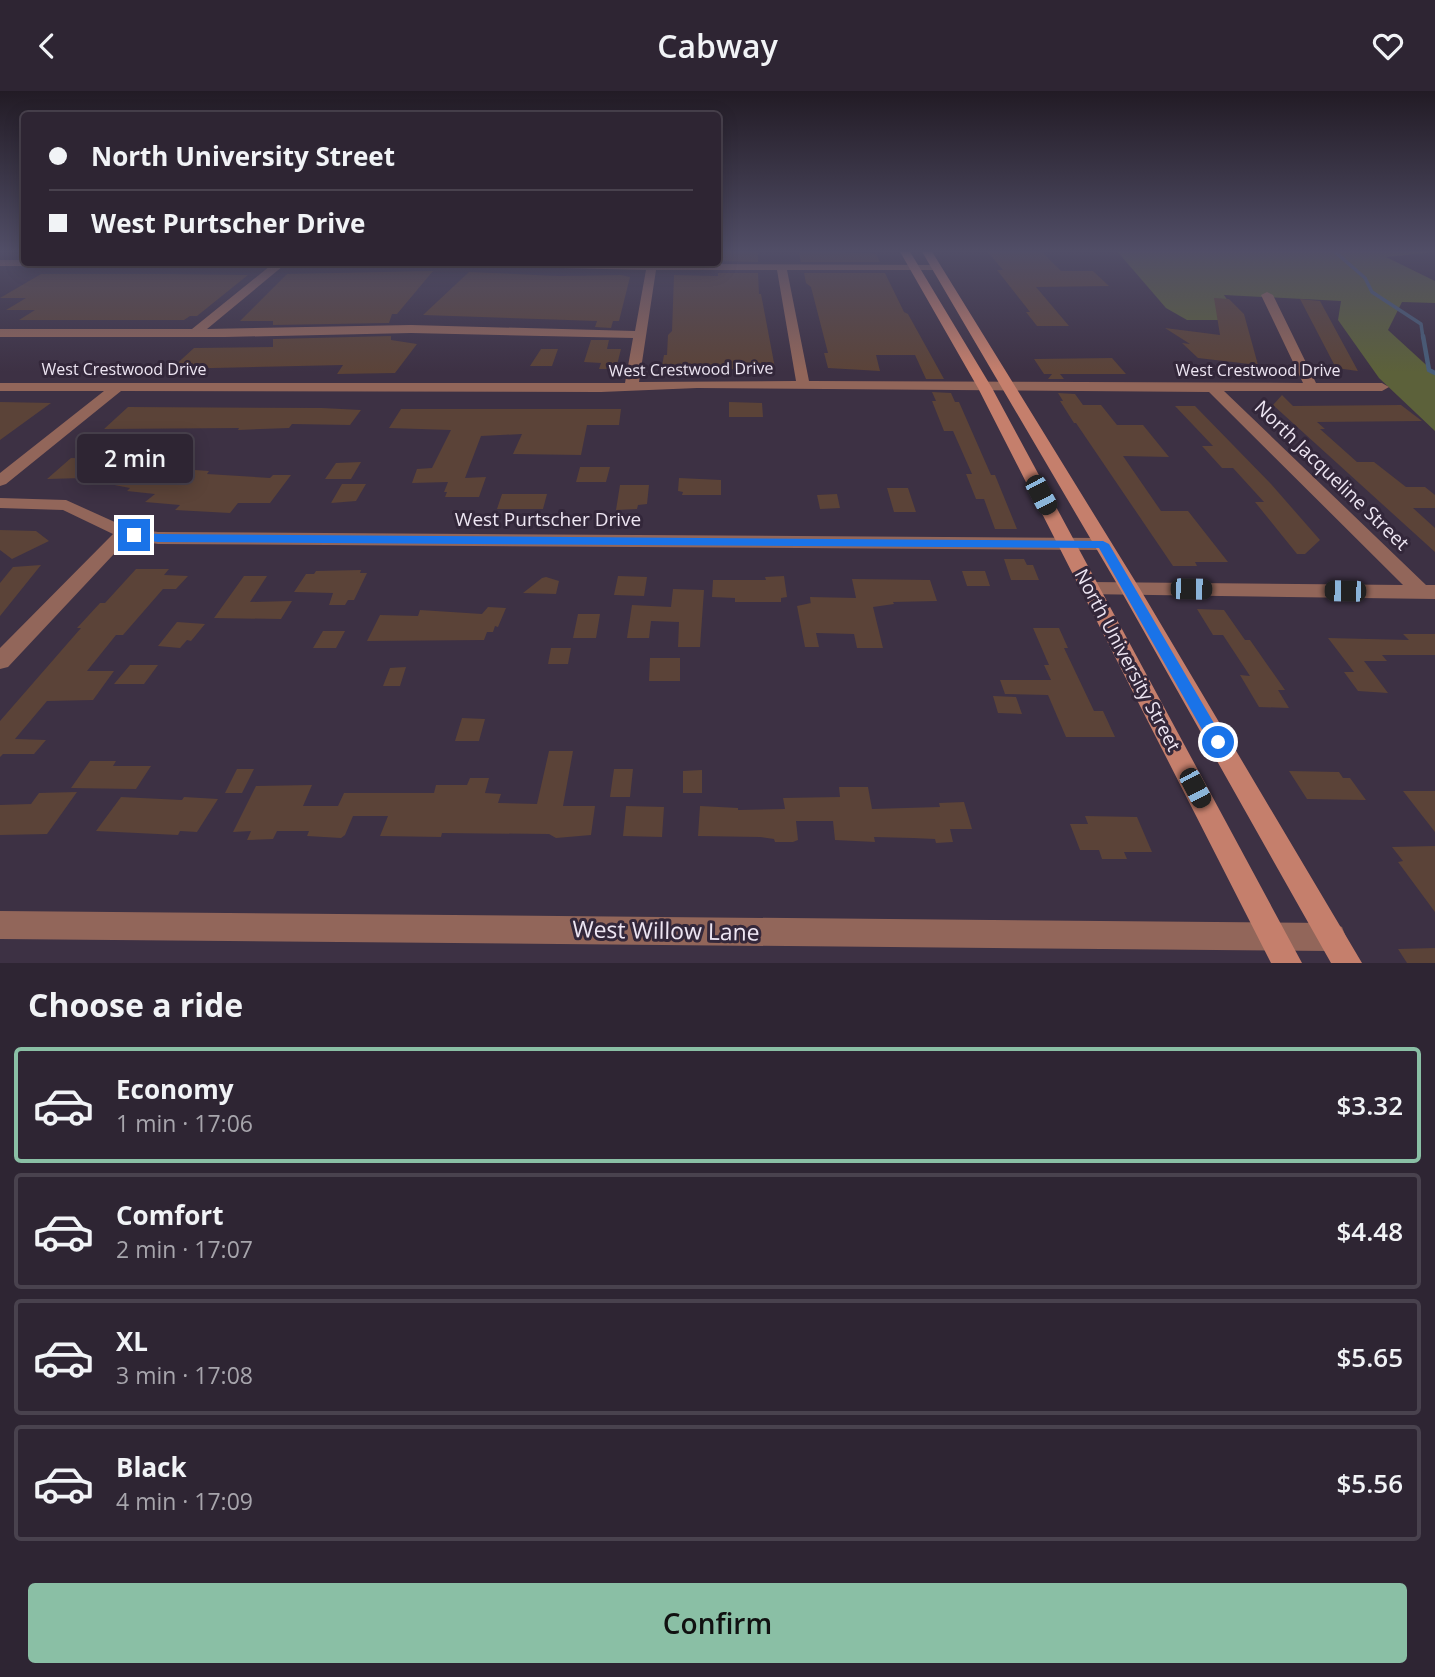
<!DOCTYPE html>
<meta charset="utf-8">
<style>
:root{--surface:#2e2533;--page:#362d3b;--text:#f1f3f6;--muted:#a7a5ac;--line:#49424e;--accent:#8abfa5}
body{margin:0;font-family:"Open Sans",sans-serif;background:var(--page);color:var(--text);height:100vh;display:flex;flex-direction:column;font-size:26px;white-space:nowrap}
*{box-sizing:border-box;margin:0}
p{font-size:23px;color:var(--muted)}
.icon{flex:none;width:38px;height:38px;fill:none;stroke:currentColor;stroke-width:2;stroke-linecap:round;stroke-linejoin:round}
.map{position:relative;height:872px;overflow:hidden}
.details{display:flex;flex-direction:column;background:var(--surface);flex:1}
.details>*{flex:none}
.guide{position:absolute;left:21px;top:21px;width:700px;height:154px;border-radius:7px;box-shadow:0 4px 18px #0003,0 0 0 2px var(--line);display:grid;align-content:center;height:154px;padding:0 28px;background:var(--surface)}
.end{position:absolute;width:32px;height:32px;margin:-16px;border:9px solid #1a73e8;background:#fff;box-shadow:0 0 0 4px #fff}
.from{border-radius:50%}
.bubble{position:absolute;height:49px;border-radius:7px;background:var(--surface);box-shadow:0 4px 18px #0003,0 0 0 2px var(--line);font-size:23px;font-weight:600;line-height:49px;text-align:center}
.car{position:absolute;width:21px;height:42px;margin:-21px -10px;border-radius:9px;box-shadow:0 0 5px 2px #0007;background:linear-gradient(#222 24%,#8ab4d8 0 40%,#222 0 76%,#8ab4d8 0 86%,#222 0)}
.guide b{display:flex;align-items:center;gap:24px;height:66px;font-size:26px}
.guide b+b{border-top:2px solid var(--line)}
.guide i{width:18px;height:18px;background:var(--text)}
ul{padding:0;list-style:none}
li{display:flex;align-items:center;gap:21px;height:116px;margin:0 14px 10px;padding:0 14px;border:4px solid var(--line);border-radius:7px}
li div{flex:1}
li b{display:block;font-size:26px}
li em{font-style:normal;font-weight:600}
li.selected{border-color:var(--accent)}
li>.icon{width:63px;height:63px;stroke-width:1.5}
h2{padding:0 28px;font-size:32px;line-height:84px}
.button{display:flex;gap:14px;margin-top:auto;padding:14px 28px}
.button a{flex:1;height:80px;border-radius:7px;background:var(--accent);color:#111;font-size:28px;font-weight:600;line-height:80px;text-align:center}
header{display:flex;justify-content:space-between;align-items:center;height:91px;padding:0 28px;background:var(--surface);font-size:32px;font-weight:600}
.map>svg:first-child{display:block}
</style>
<header><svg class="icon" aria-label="back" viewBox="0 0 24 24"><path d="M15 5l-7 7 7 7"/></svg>Cabway<svg class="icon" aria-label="heart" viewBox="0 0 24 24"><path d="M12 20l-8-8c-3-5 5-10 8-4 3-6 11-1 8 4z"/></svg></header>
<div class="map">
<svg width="1435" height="872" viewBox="0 0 1435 872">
<rect width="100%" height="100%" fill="#3d3144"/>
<path fill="#5c613a" d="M1116,159H1435V161L1386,166L1435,190V212L1402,211L1388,239L1435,282V340L1379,287L1338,229L1341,210L1224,204L1241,229H1187L1166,217Z"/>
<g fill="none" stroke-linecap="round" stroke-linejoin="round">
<path stroke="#475d79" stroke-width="3.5" d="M1333,159L1365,187L1372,201L1421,233L1423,247"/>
<path stroke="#475d79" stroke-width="4.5" d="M1423,245L1429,279L1435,282"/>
</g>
<path fill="#5b4338" d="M743,159L758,160V171L718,170V160Z
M798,159L876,163L880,171H801Z
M986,159H1040L1061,180H1093L1109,195L1036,196L1069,235H1037L1026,221H1030L997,179H1003Z
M433,180L397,223H392L389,232L273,234V230H240L287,183Z
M469,181L559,185L621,184L630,186L619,230H613L611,237L595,236L597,230L423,224Z
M718,182H758L759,203H761L775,277L661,280L664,264H667L668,244L672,240L674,184L718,185Z
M804,182H885L904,221L908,223L944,288H926L915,264H876L880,280L828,277L824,262H828L811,196L806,192Z
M41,183H161L248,184L197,225H190L184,229H19L35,219H6L26,207H0Z
M1214,207L1229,208L1244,223L1258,274L1198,267L1182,252L1190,253L1165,237L1220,244Z
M1300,208L1320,210L1358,280L1336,277Z
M391,245V249L417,253L395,282L337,283L343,274L171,278L194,257L273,256V248Z
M591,249H609L607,258H621L616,278H599L601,272L584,271Z
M541,258H558L552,275H530Z
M1112,267L1126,283H1060L1064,288H1048L1052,283H1044L1034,268Z
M932,301L951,302L955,311H959L991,384H995L1017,438H995L984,408H976L966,383H972L953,340H944L932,310H936Z
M1058,302L1075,303L1083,314H1101L1117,334H1143L1169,366L1123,365L1161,420H1188L1228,471H1195L1197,475H1173L1076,332H1074L1060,310H1063Z
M1282,304L1293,315L1401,314L1422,330L1317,331L1325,338H1320L1357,371H1374L1406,396H1425L1435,404V417H1413L1435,437V461L1273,314Z
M0,311L51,312L0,349Z
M729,311L762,312L763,326H729Z
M1175,315H1195L1271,393L1320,449L1305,463H1297L1255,411H1264L1233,377H1222L1202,355H1213Z
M128,316L322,317L361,319L350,334L292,333L289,337L238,339L239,337L104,338Z
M401,318H621L619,334H587L581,364L513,363L522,343L481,345L465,387L486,386L479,406H445L447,401H444L448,391L412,392L417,378L432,377L451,339L389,337Z
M153,366L187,374L181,378L209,380L207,383L270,387L273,384H291L270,412H238L230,422L175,419L180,414L145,411L155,403L127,400L130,397L109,393Z
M71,367L105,368L83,387L47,388Z
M361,371L351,388H325L336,372Z
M580,376H610L606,391H576Z
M679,387L721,389V404H682L683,401L678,400Z
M342,393H366L356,410L331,412Z
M620,394H649L647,413L638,414L637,418L616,419Z
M887,397H908L916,421H894Z
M502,403H547L543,418H497Z
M837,403L840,417L820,418L817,404Z
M0,439L36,440L49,450L12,468L0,459Z
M1004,468H1024L1027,474H1033L1039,489H1011Z
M41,474L0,525V492L13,476Z
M136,478H169L164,484L188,485L176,498H163L123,544H116L87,580H114L93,609L47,610L15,648L46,649L34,663H3L0,666V630L81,537H77L100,512H105Z
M361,479L360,482H367L354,509H348L345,514H329L333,502L294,501L306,483H314L316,480Z
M962,480H985L990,495H967Z
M244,485H267L250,511L292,510L281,528L214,527Z
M618,485L647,486L644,505L614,504Z
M784,485L787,506L781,507V511H735V507L712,506L713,489H766L765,486Z
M546,486L559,490L556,503L523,502L542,487Z
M852,488L930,489L937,510L893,511L894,513L873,516L883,557H857L854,543L816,542L819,556H805L797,515L811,512V515L810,506L856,507Z
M673,498L704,499L700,556H678L679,531L651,530L649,547H627L632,514L671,516Z
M488,516L506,517L498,536L495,535L493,541H487L484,549L367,550L380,524L418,525L420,519L482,523Z
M1197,518L1224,519L1245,549H1250L1285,599H1278L1289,617L1259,616L1240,584L1250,585L1223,544H1213Z
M578,523H600L596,547H573Z
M177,531L205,533L191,550L187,549L180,557L158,555Z
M1033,537H1059L1068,557H1064L1094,620H1103L1115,646H1066L1048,604L1005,603L1000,589H1051L1044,574H1049Z
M323,540H345L336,557H313Z
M1403,543H1435V564H1382L1387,570H1364L1388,602L1358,600L1344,581H1354L1328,547L1409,549Z
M551,557H571L568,573H548Z
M650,567H680V590H649Z
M130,574H158L144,593H114Z
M406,576L400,595H383L390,577Z
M993,605L1016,606L1022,623L998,622Z
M462,627L485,628L479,650H455Z
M549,660H573L563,715H595L591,744L556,747L549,743L442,742L441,746L380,745L388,725H353L345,744L341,747L307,745L309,740H277L273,748L247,749L251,740L233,741L256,695L312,694L303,715H338L344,702H434L436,694H467L470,687H489L485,702L501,703L498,712L537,713Z
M90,670H116L113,675H151L136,698L71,697Z
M237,678H254L242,702H225Z
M614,678H633L630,706H610Z
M702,679V702H683V680Z
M1289,680L1339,681L1343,687H1350L1366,709L1307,708Z
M839,696H868L872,718L940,716L939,712L964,711L972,738H950L953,751L936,752L935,748L913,747L874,746L875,751L835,749L833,730H796L798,749L793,751H775L774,748L760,746L698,745L700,715L738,717V719L785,718L783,707L840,706Z
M1403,700H1435V741Z
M77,701L47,743L0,744V714L31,713L39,702Z
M121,706L182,709L184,706L218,708L197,741L180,740L178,744L96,740Z
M626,715L664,716L662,746L623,745Z
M1085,725L1137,726L1152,761H1124L1127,768H1102L1099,759H1080L1070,733H1088Z
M1435,755V821L1398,771L1403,770L1392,756Z
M1435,857V872H1407L1398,858Z"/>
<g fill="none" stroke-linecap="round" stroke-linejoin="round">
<path fill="#92665a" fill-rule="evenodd" d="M0,169H24V172H366L361,175H283L207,238L411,234L635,240L646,179L481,175L476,172L940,174L941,176L936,179H787L809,290L1303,292L1261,204L1267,201L1273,204L1316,292H1382L1389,296L1382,300H1224L1426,494H1435V508L1084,503L1081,498L1084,493L1091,491L1403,494L1209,301L697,297L601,301L121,300L6,393L0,395V382L104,300H0V292H625L633,247L411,242L225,246H0V238H192L270,175H0ZM656,179H777L796,290L639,291Z
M0,407L66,409L128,437L158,441L1103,447L1112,453L1103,459L158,453L128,448L8,576L0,578V557L113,443L63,419L0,417Z
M0,820L1332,832L1342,836L1346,846L1342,856L1332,860L0,848Z"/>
<path fill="#c57f6c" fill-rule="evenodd" d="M899,159H909L992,297L1302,872H1271L978,297Z
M921,159H931L1140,498L1362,872H1331L1120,498Z"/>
</g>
<linearGradient id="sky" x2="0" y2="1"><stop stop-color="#221b25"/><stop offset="0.57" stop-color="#514e67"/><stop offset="1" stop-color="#514e67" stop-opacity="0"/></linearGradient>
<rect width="1435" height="281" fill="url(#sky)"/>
<path fill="#1a73e8" d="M134,441L158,443L1103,450L1109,453L1225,651L1218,657L1212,656L1099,457L158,451L130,447V442Z"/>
<g text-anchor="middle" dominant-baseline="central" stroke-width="6" stroke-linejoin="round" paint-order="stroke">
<g font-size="16" fill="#ede5f2" stroke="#33273a">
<text x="124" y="278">West Crestwood Drive</text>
<text transform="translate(691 278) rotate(-1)">West Crestwood Drive</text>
<text x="1258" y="279">West Crestwood Drive</text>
</g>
<g font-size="19" fill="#ede5f2" stroke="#33273a">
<text transform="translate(1332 384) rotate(44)">North Jacqueline Street</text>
<text x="548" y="428">West Purtscher Drive</text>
<text transform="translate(1128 569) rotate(62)">North University Street</text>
</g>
<g font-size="23" fill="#ede5f2" stroke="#33273a">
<text transform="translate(666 839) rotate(1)">West Willow Lane</text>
</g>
</g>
</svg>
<i class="end from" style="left:1218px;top:651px"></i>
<i class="end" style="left:134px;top:444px"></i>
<div class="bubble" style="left:77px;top:343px;width:116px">2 min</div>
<i class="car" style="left:1041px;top:404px;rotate:152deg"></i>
<i class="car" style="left:1191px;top:498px;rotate:91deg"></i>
<i class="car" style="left:1345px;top:500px;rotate:271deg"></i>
<i class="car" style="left:1195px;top:697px;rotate:152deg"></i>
<div class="guide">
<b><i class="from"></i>North University Street</b>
<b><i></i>West Purtscher Drive</b>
</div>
</div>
<section class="details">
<h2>Choose a ride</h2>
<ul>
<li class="selected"><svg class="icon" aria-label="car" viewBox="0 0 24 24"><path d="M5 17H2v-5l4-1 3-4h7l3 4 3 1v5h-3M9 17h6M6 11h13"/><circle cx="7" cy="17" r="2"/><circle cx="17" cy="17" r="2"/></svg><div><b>Economy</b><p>1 min · 17:06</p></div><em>$3.32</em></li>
<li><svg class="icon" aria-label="car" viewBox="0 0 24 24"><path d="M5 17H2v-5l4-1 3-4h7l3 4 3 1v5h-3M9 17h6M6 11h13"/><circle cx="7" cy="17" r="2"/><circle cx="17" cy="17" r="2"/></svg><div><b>Comfort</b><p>2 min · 17:07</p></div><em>$4.48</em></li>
<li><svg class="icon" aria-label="car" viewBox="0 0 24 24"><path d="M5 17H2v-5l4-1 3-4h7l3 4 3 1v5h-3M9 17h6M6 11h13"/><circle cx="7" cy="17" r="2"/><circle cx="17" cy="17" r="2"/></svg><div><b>XL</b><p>3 min · 17:08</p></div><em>$5.65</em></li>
<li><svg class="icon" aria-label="car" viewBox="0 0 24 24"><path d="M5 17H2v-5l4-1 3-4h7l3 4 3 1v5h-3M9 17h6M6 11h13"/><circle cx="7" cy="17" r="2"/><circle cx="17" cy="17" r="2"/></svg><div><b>Black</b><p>4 min · 17:09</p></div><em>$5.56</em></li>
</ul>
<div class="button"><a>Confirm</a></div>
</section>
